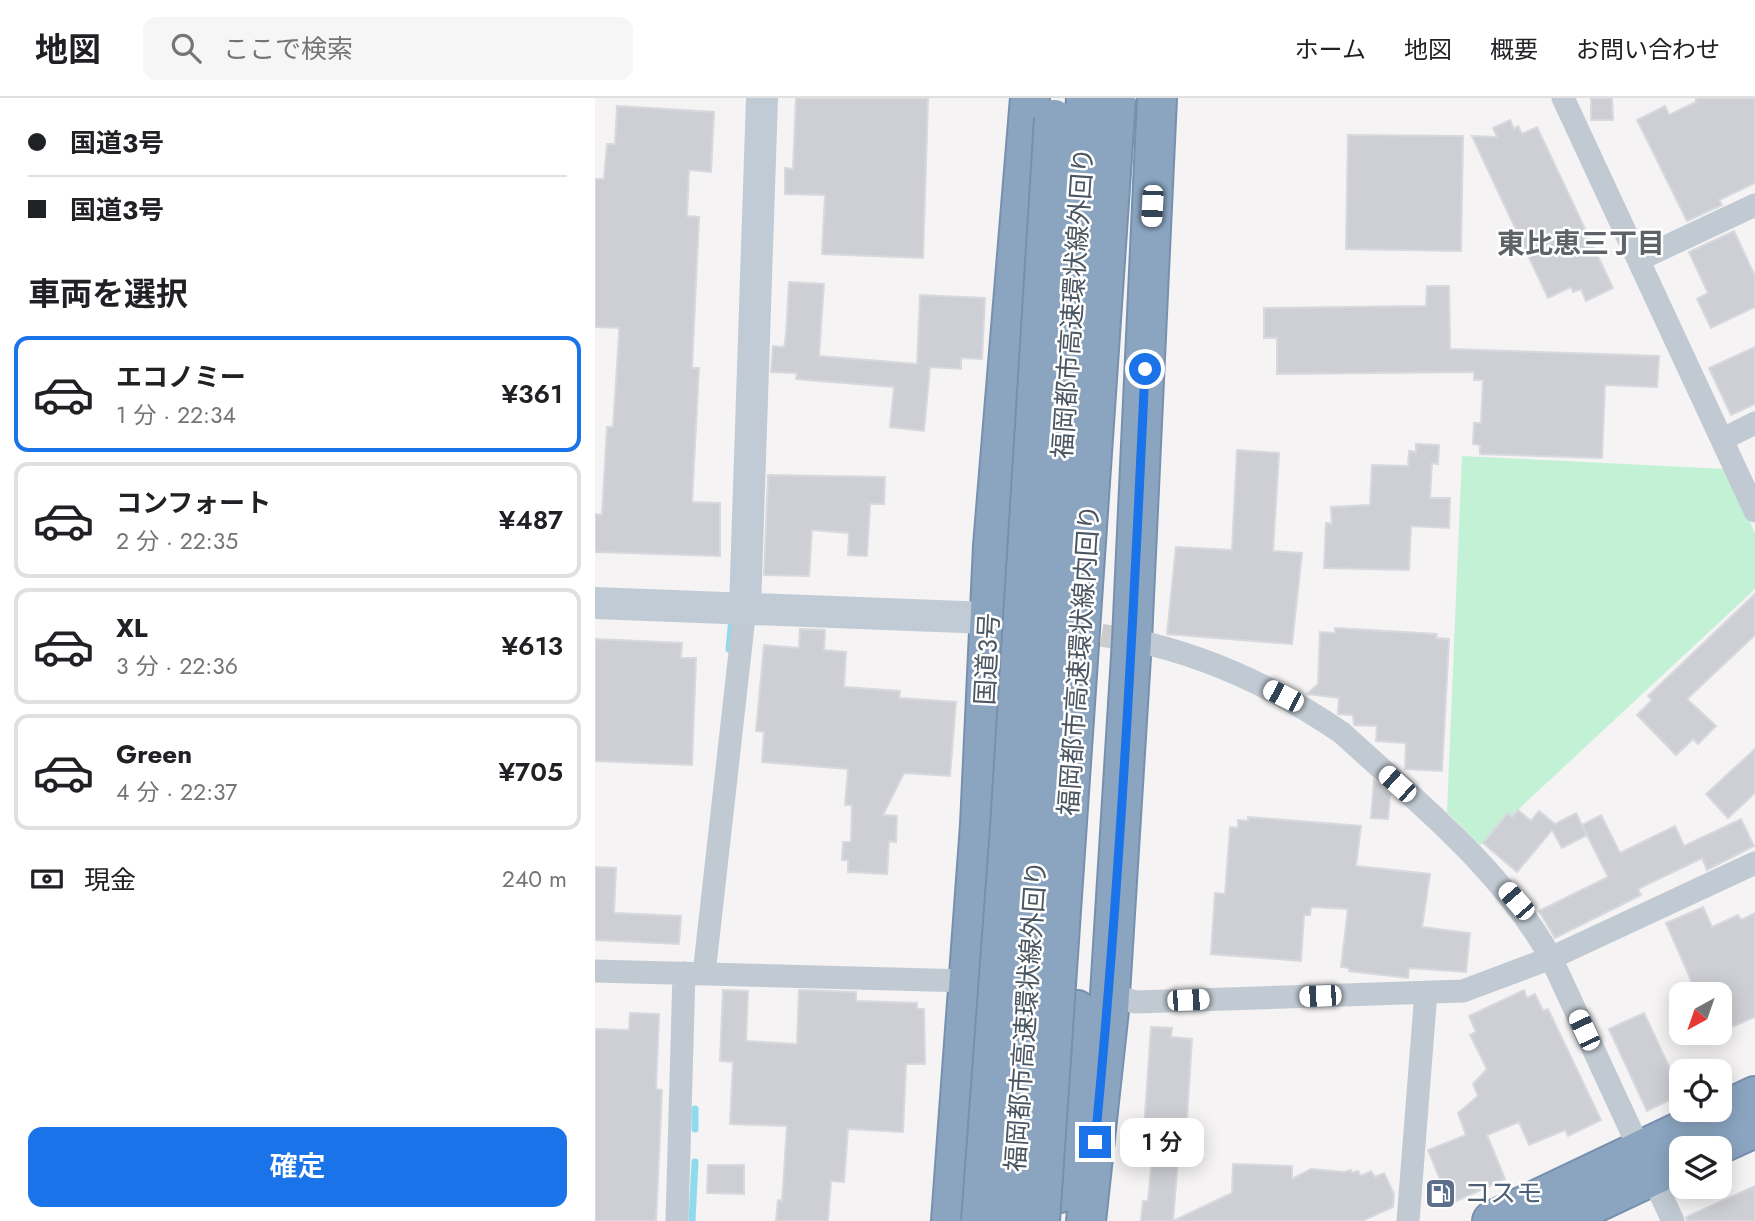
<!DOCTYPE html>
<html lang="ja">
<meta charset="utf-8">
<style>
:root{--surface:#fff;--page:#f6f6f6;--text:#202124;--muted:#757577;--line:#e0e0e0;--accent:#1a73e8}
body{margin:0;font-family:Jost,"Noto Sans JP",sans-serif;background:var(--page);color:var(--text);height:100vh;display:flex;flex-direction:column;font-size:26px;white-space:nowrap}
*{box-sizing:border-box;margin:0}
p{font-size:23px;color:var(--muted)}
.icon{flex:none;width:38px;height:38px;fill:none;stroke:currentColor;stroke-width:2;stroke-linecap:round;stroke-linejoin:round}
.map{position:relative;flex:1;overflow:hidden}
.details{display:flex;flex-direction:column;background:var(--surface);width:595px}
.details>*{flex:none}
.top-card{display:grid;align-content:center;height:154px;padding:0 28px;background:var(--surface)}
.needle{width:46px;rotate:220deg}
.buttons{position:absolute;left:1074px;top:884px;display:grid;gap:14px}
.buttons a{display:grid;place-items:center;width:63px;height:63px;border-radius:14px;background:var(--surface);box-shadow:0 4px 18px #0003;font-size:35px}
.end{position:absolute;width:32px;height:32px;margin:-16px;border:9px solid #1a73e8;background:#fff;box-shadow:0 0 0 4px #fff}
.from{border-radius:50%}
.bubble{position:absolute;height:49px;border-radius:14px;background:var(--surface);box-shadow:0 4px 18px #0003;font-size:23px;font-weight:600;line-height:49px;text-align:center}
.car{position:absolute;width:21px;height:42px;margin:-21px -10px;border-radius:9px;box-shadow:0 0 5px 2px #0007;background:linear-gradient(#fff 24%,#345 0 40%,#fff 0 76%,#345 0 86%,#fff 0)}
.top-card b{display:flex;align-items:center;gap:24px;height:66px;font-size:26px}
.top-card b+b{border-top:2px solid var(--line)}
.top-card i{width:18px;height:18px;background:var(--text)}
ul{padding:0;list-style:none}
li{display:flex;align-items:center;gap:21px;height:116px;margin:0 14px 10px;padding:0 14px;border:4px solid var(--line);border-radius:14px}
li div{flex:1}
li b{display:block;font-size:26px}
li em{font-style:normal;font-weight:600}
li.current{border-color:var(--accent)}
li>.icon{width:63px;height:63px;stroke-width:1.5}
h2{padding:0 28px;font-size:32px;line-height:84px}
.pay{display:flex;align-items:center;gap:18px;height:77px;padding:0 28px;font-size:26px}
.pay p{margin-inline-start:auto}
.action{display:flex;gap:14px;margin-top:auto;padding:14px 28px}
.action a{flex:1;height:80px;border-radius:14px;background:var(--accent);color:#fff;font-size:28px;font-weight:600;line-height:80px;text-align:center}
header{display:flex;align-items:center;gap:42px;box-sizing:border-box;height:98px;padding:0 35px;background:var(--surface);border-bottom:2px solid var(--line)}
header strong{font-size:33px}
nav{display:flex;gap:38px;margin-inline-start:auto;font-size:24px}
.search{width:490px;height:63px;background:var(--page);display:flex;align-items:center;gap:18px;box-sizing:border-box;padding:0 24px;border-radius:14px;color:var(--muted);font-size:26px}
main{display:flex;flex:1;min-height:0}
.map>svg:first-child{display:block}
</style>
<header>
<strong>地図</strong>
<div class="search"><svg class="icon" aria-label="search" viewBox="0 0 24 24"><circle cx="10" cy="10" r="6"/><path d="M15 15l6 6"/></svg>ここで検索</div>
<nav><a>ホーム</a><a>地図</a><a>概要</a><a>お問い合わせ</a></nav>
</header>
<main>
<section class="details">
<div class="top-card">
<b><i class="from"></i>国道3号</b>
<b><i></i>国道3号</b>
</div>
<h2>車両を選択</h2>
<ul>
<li class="current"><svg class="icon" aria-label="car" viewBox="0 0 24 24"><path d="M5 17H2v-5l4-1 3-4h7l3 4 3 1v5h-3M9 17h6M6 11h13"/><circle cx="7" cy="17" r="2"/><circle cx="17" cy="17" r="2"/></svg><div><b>エコノミー</b><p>1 分 · 22:34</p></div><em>¥361</em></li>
<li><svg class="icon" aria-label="car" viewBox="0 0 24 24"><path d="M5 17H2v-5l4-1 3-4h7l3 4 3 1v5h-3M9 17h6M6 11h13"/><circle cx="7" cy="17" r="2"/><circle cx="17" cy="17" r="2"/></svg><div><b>コンフォート</b><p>2 分 · 22:35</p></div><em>¥487</em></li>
<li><svg class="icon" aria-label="car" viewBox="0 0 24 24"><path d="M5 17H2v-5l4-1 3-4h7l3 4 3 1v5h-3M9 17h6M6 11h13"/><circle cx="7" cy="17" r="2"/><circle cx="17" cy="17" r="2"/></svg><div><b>XL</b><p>3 分 · 22:36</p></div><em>¥613</em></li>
<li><svg class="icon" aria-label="car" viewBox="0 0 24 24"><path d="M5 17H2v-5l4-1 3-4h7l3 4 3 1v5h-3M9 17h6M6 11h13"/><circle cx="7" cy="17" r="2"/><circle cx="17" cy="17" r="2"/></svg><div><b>Green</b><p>4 分 · 22:37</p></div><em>¥705</em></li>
</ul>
<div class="pay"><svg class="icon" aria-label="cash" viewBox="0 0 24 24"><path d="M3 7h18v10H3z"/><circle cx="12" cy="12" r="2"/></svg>現金<p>240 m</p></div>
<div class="action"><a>確定</a></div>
</section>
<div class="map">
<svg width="1160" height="1123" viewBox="0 0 1160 1123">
<rect width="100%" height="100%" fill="#f5f3f3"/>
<path fill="#c3f1d5" d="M867,358L1130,371L1160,435V491L885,747L852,714Z"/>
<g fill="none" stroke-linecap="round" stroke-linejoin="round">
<path stroke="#90daee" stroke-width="7" d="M134,551L137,520
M100,1031V1011
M97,1123L100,1064"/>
</g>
<path fill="#cdcfd5" stroke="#d7d9de" stroke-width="2" d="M201,0H333L328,160L227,156L230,97L190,96V70L198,71Z
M996,0H1017L1018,22H996Z
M1101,0H1160V85L1124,102L1127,107L1092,123L1042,22L1070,8L1074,17L1101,4Z
M22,8L119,14L116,74L94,72L92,118L104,119L97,270H104L97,404L125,405V458L0,454V416L7,417L12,329H18L24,236V230L0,229V81H9L12,46H20Z
M915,22L919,31L923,28L927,36L942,29L1018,190L991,203L986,191L978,194L976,189L953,200L877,38L902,39L898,30Z
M753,37L868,38L866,153L751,151Z
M1139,133L1160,178V209L1116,230L1102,201L1113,195L1094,154Z
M194,184L229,186L224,258L322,266L325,197L390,200L387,261L366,260V271L335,269L329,333L295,329L299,289L201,281L202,275L176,274L178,248L189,249L191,237Z
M832,188H854L855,251L1064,258L1062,289L1010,287L1007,360L885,356V347L878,346L879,325H886L888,282H879V274L682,276V240H669V210L831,208Z
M1160,249V306L1136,317L1114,270Z
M821,346L844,347L843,366L837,365L835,400H855L854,430L816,428L814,472L729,470L731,425L737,426L736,409L775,407L777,367L813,368L814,353L821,354Z
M642,352L684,355L678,453L707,455L697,546L572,536L581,449L637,452Z
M173,377L290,379L289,406H275L272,458L253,457L254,435L217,432L214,478L169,477Z
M1160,496V537L1092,601L1121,628L1103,646L1098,641L1081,657L1042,617L1057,602L1053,598Z
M740,530L842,536L841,540L854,541L847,673L810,671L811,645L781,643L782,628L759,627L758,617L743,616L744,600L712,596L723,586L725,534L740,535Z
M205,531L230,532L229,552L251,554L249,589L305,593L304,600L361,604L355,678L309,675L288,717L302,718L301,744L294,743L292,776L253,774V762H247L248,744H256L257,707H250L253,671L167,664L169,634L161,633L169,547L204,550Z
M0,541L87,545L86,560H101L97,667L0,663Z
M1160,651V695L1133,720L1111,696Z
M779,682L795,697L793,721L776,720Z
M923,712L936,723L944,713L960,726L981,715L992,737L967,750L957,732L922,774L888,745L913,715L917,719Z
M1006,717L1025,755L1080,728L1089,748L1146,721L1159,748L1112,772L1107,760L1043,791L1046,797L960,840L944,813L1013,779L987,727Z
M653,719L766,728L761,768L835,776L827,829L875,835L871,874L814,870L813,880L754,873V870L746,869L753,811L716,809L715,817H709L706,863L616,856L620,795L630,796L635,729L643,730V722L653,723Z
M0,769L21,770L19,815L86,818L84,846L0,842Z
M1108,809L1117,829L1143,817L1146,822L1160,815V919L1125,934V896H1102L1071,825Z
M128,892L153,893L151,943L202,946L204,892L261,894V903L322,905V911H329L330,966H311L308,1034L253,1031L249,1084L236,1083L233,1123H181L183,1102L187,1103L192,1028L135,1026L138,964L125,963Z
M929,892L932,900L940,896L948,913L953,911L1006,1022L973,1038L970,1032L934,1047L924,1024L892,1037L910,1081L855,1106L833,1052L871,1037L863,1015L883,998L878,986L892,971L875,937L881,934L874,918Z
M35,915L64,916L61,991L67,992L61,1123H0V931L34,932Z
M1049,915L1087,996L1052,1013L1014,931Z
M556,929L577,930L576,939L597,941L590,1050H584L578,1123L637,1095L638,1066L697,1068V1081L716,1071L749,1074L756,1072L757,1075L763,1073L766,1078L776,1073L780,1079L789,1075L799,1096L798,1109L767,1123H546L548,1103H553L558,1048L548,1047Z
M113,1067H149V1096L112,1095Z
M1160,1088V1123H1092L1091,1119Z"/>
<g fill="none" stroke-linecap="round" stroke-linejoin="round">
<path stroke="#caccce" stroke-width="23" stroke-dasharray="23 11" stroke-linecap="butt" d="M473,532L537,542"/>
<defs>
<path id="highway" d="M1116,1050L1160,1030
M465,1095L482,912
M356,1123L385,727L398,448L435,0
M491,1123L514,912L537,542L562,0
M897,1123L1160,998
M962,1123L1087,1064"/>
</defs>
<use href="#highway" stroke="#7690ad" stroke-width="42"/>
<path stroke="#c1cad2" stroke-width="23" d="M968,0L1160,413
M1045,161L1160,107
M1128,341L1160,325
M537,542C614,558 683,591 747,635C823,705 905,769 956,860L1078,1123
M0,873L373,883
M109,876L150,510
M514,897L541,904L868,893L956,860L1160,765
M82,1123L89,875
M813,1123L831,894"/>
<path stroke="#c1cbd6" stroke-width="32" d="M0,505L394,520
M150,510L167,0"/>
<use href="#highway" stroke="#8ba5c1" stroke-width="38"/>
<defs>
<path id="highway-bridge" d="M386,1123L415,729L459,21
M418,1123L491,0
M445,1123L521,0"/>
</defs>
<use href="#highway-bridge" stroke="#7690ad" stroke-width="42" stroke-linecap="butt"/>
<use href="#highway-bridge" stroke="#8ba5c1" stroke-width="38"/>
</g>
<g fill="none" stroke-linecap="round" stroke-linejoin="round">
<path stroke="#1a73e8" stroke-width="9" d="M500,1044C525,787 538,529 550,271"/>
</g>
<defs>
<symbol id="fuel-square" viewBox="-11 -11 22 22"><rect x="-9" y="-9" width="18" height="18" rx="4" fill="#5c6f8a" stroke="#fff"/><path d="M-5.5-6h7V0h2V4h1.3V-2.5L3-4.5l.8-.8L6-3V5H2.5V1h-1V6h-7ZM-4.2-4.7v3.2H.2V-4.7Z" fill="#fff"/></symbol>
</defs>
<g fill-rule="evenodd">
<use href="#fuel-square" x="828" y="1078" width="35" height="35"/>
</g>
<g text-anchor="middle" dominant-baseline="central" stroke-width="5" stroke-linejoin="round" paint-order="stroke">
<g font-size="26" fill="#4a5661" stroke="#fff">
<text transform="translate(478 205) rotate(-86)">福岡都市高速環状線外回り</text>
<text transform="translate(392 561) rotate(-87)">国道3号</text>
<text transform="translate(484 562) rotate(-86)">福岡都市高速環状線内回り</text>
<text transform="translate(431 918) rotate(-86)">福岡都市高速環状線外回り</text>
</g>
<g font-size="26" fill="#4e5e75" stroke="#fff" text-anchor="start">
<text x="869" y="1095">コスモ</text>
</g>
<g font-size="28" font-weight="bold" fill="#5f6368" stroke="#fff">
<text x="986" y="145">東比恵三丁目</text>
</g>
</g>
</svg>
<div class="buttons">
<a><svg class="needle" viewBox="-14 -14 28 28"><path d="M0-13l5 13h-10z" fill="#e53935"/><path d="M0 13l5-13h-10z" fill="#757577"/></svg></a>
<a><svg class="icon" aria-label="locate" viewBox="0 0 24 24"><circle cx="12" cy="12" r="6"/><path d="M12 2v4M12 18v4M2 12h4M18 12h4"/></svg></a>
<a><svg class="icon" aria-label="layers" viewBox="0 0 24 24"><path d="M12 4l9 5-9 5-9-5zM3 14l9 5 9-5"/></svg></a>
</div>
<i class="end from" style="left:550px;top:271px"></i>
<i class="end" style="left:500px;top:1044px"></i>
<div class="bubble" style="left:525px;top:1020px;width:84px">1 分</div>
<i class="car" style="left:557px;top:108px;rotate:183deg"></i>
<i class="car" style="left:688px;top:598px;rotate:297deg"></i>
<i class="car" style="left:802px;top:686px;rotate:312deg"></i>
<i class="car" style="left:921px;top:803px;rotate:319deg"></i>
<i class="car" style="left:725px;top:898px;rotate:268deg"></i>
<i class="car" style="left:593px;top:902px;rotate:88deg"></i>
<i class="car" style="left:989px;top:932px;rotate:335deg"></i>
</div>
</main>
